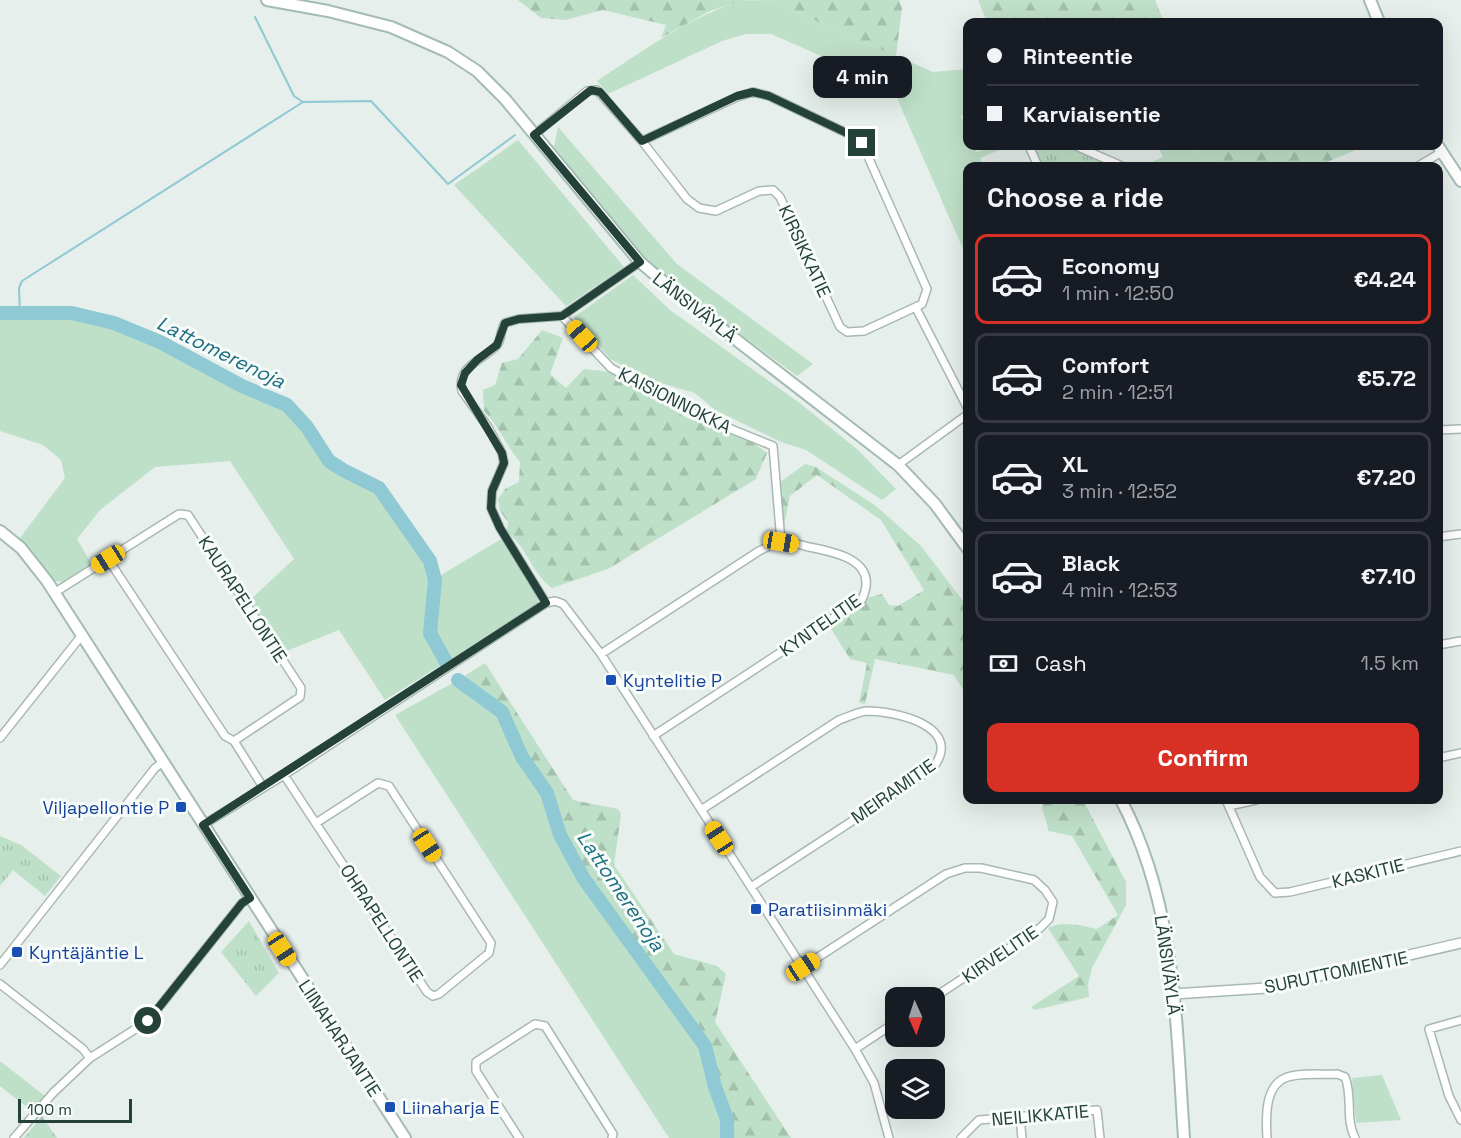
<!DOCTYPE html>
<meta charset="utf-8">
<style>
:root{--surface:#171b24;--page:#242831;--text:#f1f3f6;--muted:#9ea1a6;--line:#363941;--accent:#d93025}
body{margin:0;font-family:"Space Grotesk",sans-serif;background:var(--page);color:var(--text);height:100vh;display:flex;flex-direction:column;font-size:22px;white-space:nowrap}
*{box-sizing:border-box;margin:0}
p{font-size:20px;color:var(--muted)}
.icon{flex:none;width:33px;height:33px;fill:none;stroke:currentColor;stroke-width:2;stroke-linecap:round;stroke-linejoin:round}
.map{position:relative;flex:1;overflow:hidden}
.side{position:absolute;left:963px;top:162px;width:480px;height:642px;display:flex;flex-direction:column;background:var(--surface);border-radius:12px;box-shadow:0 6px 24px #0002}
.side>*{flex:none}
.guide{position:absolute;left:963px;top:18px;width:480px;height:132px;border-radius:12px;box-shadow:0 6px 24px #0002;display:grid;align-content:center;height:132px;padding:0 24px;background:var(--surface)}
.needle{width:39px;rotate:177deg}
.buttons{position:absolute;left:885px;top:987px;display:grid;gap:12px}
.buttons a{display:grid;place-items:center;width:60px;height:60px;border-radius:12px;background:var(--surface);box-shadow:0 6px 24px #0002;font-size:30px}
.scale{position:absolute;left:18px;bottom:15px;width:114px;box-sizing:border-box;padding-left:6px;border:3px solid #24423a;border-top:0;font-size:16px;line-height:21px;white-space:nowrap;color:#24423a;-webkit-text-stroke:4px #f7fbf9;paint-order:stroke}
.end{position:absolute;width:27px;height:27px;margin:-14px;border:8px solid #24423a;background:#fff;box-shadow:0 0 0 3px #fff}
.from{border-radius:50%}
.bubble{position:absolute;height:42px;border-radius:12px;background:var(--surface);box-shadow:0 6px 24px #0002;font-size:20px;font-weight:600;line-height:42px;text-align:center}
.car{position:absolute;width:18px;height:36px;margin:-18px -9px;border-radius:8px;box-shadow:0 0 4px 2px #0007;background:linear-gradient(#f5c518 24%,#345 0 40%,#f5c518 0 76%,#345 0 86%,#f5c518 0)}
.guide b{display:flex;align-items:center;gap:21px;height:57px;font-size:22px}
.guide b+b{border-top:2px solid var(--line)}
.guide i{width:15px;height:15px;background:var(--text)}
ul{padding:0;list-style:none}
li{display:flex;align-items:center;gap:18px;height:90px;margin:0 12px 9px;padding:0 12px;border:3px solid var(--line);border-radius:12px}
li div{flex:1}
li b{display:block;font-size:22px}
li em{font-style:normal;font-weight:600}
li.on{border-color:var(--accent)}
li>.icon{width:54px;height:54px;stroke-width:1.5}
h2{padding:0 24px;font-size:27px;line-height:72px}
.pay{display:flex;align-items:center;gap:15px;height:66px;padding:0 24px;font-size:22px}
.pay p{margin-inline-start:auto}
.primary-button{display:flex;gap:12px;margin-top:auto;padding:12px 24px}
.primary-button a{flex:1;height:69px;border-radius:12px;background:var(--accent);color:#fff;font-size:24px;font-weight:600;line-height:69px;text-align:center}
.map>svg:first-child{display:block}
</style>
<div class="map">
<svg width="1461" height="1138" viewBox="0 0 1461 1138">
<defs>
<pattern id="forest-firs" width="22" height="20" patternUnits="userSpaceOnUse" patternTransform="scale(1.5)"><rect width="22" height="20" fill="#bfe0c8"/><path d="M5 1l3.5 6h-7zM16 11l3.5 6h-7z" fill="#a4c1ad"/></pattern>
<pattern id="park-tufts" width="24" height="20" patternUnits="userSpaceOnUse" patternTransform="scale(1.5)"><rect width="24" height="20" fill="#bfe0c8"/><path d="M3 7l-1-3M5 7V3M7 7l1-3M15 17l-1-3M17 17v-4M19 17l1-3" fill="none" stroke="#a4c1ad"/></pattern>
</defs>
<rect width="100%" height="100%" fill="#e6efeb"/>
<path fill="#bfe0c8" d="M743,0L773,2L933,72L967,69V114L961,116L967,131L968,146H974L977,152L993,146H1009L980,158L983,166H968L967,258L892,87L771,34H746L722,41L608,94L597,81C644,50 689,17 743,0Z
M558,127L677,264L813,364L797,376L677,288L648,263L554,147Z
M518,140L624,267L566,306L454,185Z
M1158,146H1195L1203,166H1167L1165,163L1157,166H1142L1163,157Z
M633,275L670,310L801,404L857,449L896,489L882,500L806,450L781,442L715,410L695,393L654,381L610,359L574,317Z
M0,317L80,318L137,335L290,413L323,460L338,471L368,485L385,499L430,567L428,634L443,664L385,700L339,630L284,652L250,600L294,559L230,461L155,467L100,510L77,539L91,563L64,582L55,581L20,538L65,478L61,460L43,445L0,431Z
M503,538L539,596L537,604L450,660L434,632L441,575Z
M458,680L502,712L522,757L547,793L560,835L584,879L705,1046L715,1087L727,1119V1132L732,1138H669L395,715Z
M0,1061L45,1096L32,1111L0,1086Z
M1382,1075L1401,1120L1356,1123L1352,1078Z"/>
<path fill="url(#forest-firs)" d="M518,0H743L710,11L661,38L666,25L603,10L565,20L541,18Z
M749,0H899L902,8L896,56L773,2Z
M978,0H1155L1162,17L1161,22H987Z
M1208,146H1365L1318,166H1203L1197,151Z
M542,330L563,338L550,374L566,388L584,369L610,372L687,418L749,440L767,453L756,479L608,569L552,588C532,574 527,547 507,532L508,522L500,511L498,499L505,489L519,482L520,462C506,445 499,426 484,411L483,390L495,385L502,363L518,359Z
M805,464L816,467L876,506L921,546L967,606V696L954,675L875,659L865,704L859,703L867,663L850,659L830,627L867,598L882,594L889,605L898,606L924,590L881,520L817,475L790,496L782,535L779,483Z
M485,663L573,800L618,809L621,814L614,865L674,954L717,966L726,974L715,1022L791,1138H732L727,1132V1119L715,1087L705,1046L584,879L560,835L547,793L522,757L502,712L458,680Z
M1044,800H1083L1126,882V905L1092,968L1088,984L1089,997L1035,1010L1031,1007L1079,976L1048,928C1062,920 1082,926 1097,929L1118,915L1072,836L1049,831L1042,808Z
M42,1116L57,1138H24Z"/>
<path fill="url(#park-tufts)" d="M1029,146H1076L1122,166H1038Z
M0,836L21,845L61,876L45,896L13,870L0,886Z
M249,921L279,973L256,996L221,952Z"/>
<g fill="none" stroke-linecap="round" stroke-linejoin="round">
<path stroke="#8ec9d4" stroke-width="2" d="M255,17L294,96L303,102L371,101L448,184L515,135
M20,314L19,288L22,281L303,102"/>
<path stroke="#8ec9d4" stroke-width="14" d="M0,313H72L114,323L160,342L242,386L287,405L307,427L329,461L343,470L379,488L430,561L435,580L430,633L446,662
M458,680L502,712L522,757L547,793L560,835L584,879L705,1046L715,1087L727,1119V1138"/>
<defs>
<path id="minor" d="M534,135L587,91L597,90L642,141L687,199L699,208L716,211L759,191L773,190L780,197L840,327L847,332L864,331L922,304L927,289L862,143L855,137L769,96L753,92L737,97L642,141
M1029,146L1038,166
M1076,146L1122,166
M1418,166L1442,152
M916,308L968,409
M562,316L640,262
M1438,430L1461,429
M898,465L968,414
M1438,537L1461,534
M108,559L225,736L234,741
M54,593L179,514L188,515L301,688L300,697L234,741L263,787
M546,603L500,528L491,508L492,491L504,463L502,453L488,427L462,391C456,365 486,359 497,345C502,339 500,330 505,323L519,319L562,316L611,368L699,416L773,446L781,542
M1438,645L1461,641
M601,654L759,551C766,548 774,542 781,542C790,541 801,545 809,547C836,552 880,561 862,599L653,736
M0,738L82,635
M1438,758L1461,753
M284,775L427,992L433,996L439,994L489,953L491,943L389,786L378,783L316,823
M1226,800L1260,877L1275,893L1290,892L1461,851
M1229,806L1256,800
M701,810L839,720C848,717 858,712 866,711C897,711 966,727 932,769L751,887
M203,825L284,775L546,603L555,601L563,604L601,654L855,1049L874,1083L889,1138
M0,965L155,768L162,763
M803,967L946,874L965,868H981L1034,880L1045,890L1053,902L1049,919L1040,928L933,998
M0,984L83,1049L90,1058
M1461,1020L1429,1029L1449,1096L1461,1120
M855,1049L896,1022
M1020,1117L1022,1138
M14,1138L53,1093L90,1058L148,1021L242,903L250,898
M519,1138L476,1071V1062L535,1024L545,1026L613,1134L612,1138
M961,1138L979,1120L1097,1110L1100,1138
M1267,1138C1266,1120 1264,1087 1285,1078C1298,1072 1323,1075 1337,1074L1345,1077C1353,1096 1345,1119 1355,1138"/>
<path id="tertiary" d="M1173,994L1267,988L1461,943"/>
<path id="secondary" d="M267,0L328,11L391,27L448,52L477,71L505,99L640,262L686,301L898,465L935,504L968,549
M1370,0L1379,22
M1438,146L1461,181
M0,531L21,548L47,581L405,1138
M1121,800C1176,904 1176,1023 1184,1138"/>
</defs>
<use href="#minor" stroke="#a8b8b2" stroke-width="10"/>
<use href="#tertiary" stroke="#a8b8b2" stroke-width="12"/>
<use href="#secondary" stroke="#a4bbb3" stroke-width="14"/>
<use href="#minor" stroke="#fff" stroke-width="7"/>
<use href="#tertiary" stroke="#fff" stroke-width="9"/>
<use href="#secondary" stroke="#fff" stroke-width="10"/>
</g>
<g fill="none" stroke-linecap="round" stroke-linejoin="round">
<path stroke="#24423a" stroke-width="8" d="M148,1021L242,903L250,898L203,825L546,603L500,528L491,508L492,491L504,463L502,453L461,385L465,373L477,360L497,345L505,323L519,319L562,316L640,262L534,135L591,90L600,92L642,141L737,96L753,92L769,96L855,137L862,143"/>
</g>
<g fill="#1a4fb4" stroke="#f7fbf9" stroke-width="2">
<rect x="605" y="674" width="12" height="12" rx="3"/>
<rect x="175" y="801" width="12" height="12" rx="3"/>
<rect x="750" y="903" width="12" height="12" rx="3"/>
<rect x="11" y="946" width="12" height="12" rx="3"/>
<rect x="384" y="1101" width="12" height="12" rx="3"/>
</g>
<g text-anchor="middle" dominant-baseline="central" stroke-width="6" stroke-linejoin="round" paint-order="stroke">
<g font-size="18" fill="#24423a" stroke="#f7fbf9">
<text transform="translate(805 251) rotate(65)">KIRSIKKATIE</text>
<text transform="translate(695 307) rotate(38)">LÄNSIVÄYLÄ</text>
<text transform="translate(675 400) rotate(27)">KAISIONNOKKA</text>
<text transform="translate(243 599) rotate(57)">KAURAPELLONTIE</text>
<text transform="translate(820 625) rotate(-35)">KYNTELITIE</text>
<text transform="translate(893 791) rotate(-35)">MEIRAMITIE</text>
<text transform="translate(1368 873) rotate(-14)">KASKITIE</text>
<text transform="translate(382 923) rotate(57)">OHRAPELLONTIE</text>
<text transform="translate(1000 954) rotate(-34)">KIRVELITIE</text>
<text transform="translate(1168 965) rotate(82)">LÄNSIVÄYLÄ</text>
<text transform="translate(1336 972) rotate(-12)">SURUTTOMIENTIE</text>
<text transform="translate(340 1038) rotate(57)">LIINAHARJANTIE</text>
<text transform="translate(1040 1115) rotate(-5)">NEILIKKATIE</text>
</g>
<g font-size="18" fill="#164399" stroke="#f7fbf9" text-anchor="start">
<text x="623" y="680">Kyntelitie P</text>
<text x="169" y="807" text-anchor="end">Viljapellontie P</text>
<text x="768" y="909">Paratiisinmäki</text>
<text x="29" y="952">Kyntäjäntie L</text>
<text x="402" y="1107">Liinaharja E</text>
</g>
<g font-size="20" font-style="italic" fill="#1c6f80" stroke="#f7fbf9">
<text transform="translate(221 352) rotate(26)">Lattomerenoja</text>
<text transform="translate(621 891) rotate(56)">Lattomerenoja</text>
</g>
</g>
</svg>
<div class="buttons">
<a><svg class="needle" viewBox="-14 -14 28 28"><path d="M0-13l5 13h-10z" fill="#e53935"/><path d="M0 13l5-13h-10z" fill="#9ea1a6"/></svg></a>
<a><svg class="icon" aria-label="layers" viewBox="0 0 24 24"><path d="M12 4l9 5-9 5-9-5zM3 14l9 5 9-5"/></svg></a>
</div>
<div class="scale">100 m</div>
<i class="end from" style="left:148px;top:1021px"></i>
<i class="end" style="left:862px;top:143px"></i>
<div class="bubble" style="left:813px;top:56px;width:99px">4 min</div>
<i class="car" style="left:582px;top:336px;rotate:318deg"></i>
<i class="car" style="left:781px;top:542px;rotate:100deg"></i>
<i class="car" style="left:108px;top:559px;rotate:238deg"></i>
<i class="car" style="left:719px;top:838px;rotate:327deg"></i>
<i class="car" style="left:427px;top:845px;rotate:147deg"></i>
<i class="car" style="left:282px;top:949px;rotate:147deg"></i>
<i class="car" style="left:803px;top:967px;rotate:57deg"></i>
<div class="guide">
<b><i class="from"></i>Rinteentie</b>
<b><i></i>Karviaisentie</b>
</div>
<section class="side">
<h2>Choose a ride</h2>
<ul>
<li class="on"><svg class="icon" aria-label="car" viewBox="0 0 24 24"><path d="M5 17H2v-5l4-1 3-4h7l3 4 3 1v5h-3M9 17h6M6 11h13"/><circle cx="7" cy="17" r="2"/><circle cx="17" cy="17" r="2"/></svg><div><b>Economy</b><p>1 min · 12:50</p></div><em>€4.24</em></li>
<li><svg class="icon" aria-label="car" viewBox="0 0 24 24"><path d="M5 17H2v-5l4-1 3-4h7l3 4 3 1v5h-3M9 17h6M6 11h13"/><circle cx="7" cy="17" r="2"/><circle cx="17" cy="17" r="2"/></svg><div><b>Comfort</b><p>2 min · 12:51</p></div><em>€5.72</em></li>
<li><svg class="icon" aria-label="car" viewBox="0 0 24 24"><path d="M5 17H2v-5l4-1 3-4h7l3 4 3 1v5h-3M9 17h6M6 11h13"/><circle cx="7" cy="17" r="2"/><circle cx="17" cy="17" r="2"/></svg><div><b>XL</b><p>3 min · 12:52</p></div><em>€7.20</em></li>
<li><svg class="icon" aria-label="car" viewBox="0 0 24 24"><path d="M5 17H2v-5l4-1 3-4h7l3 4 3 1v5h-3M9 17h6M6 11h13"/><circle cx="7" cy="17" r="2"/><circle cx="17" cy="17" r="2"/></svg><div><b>Black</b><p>4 min · 12:53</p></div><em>€7.10</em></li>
</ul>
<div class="pay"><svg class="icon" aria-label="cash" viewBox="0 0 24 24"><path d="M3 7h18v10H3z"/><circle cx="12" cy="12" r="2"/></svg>Cash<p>1.5 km</p></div>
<div class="primary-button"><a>Confirm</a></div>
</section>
</div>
